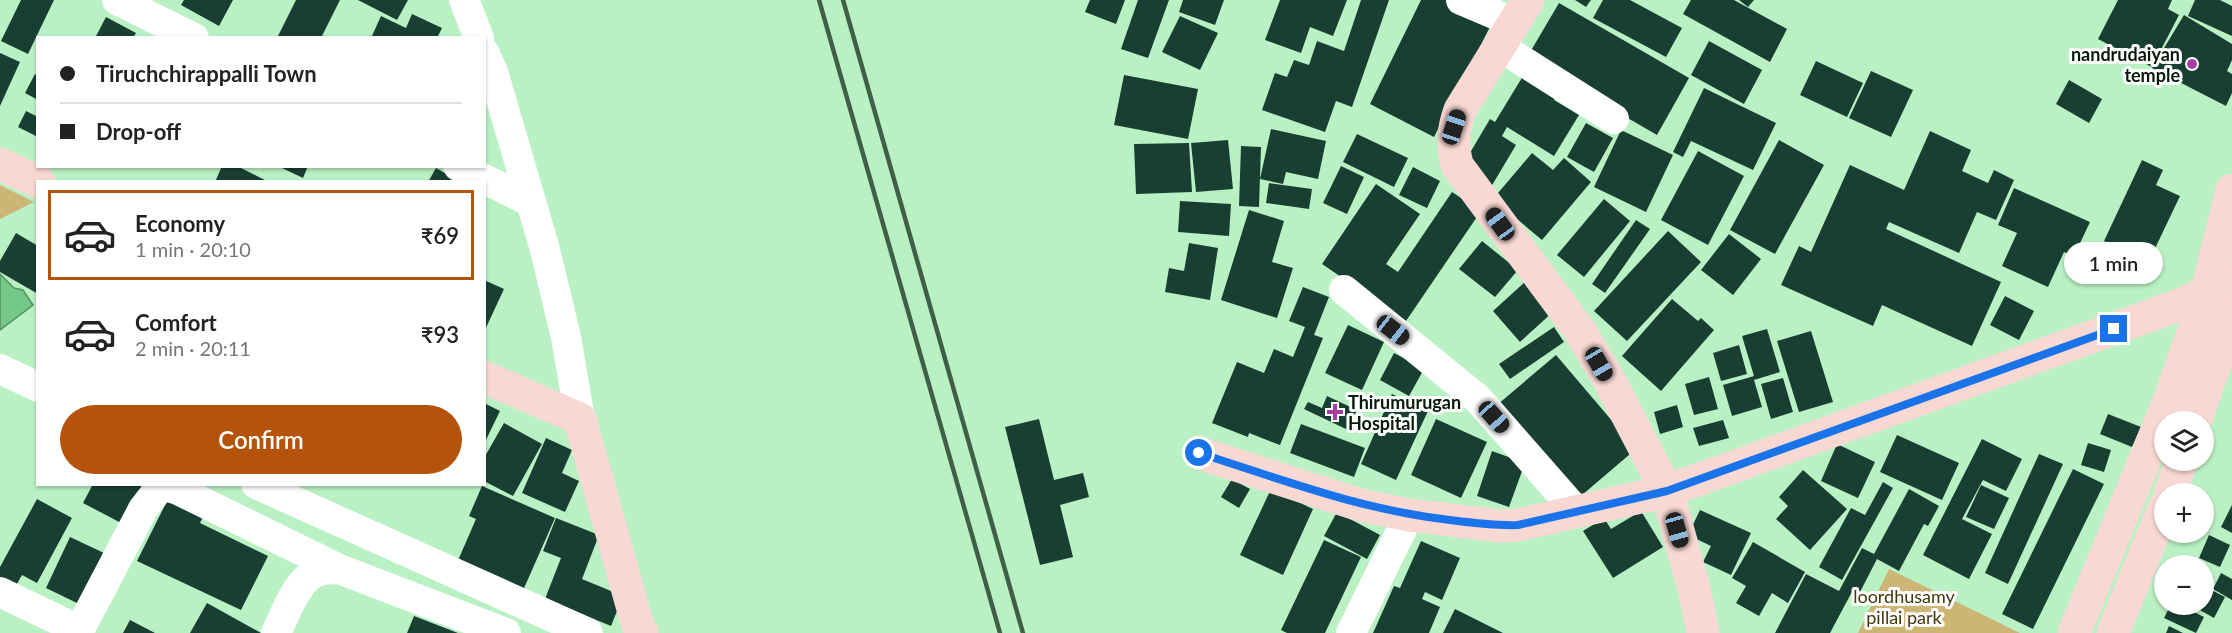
<!DOCTYPE html>
<meta charset="utf-8">
<style>
:root{--surface:#fff;--page:#f6f6f6;--text:#222;--muted:#767676;--line:#e0e0e0;--accent:#b45309}
body{margin:0;font-family:Lato,sans-serif;background:var(--page);color:var(--text);height:100vh;display:flex;flex-direction:column;font-size:22px;white-space:nowrap}
*{box-sizing:border-box;margin:0}
p{font-size:20px;color:var(--muted)}
.icon{flex:none;width:33px;height:33px;fill:none;stroke:currentColor;stroke-width:2;stroke-linecap:round;stroke-linejoin:round}
.map{position:relative;flex:1;overflow:hidden}
.side{position:absolute;left:36px;top:180px;width:450px;height:306px;display:flex;flex-direction:column;background:var(--surface);border-radius:0px;box-shadow:0 2px 4px #0004}
.side>*{flex:none}
.banner{position:absolute;left:36px;top:36px;width:450px;height:132px;border-radius:0px;box-shadow:0 2px 4px #0004;display:grid;align-content:center;height:132px;padding:0 24px;background:var(--surface)}
.controls{position:absolute;left:2154px;top:411px;display:grid;gap:12px}
.controls a{display:grid;place-items:center;width:60px;height:60px;border-radius:50%;background:var(--surface);box-shadow:0 2px 4px #0004;font-size:30px}
.end{position:absolute;width:27px;height:27px;margin:-14px;border:8px solid #1a73e8;background:#fff;box-shadow:0 0 0 3px #fff}
.from{border-radius:50%}
.bubble{position:absolute;height:42px;border-radius:21px;background:var(--surface);box-shadow:0 2px 4px #0004;font-size:20px;font-weight:600;line-height:42px;text-align:center}
.car{position:absolute;width:18px;height:36px;margin:-18px -9px;border-radius:8px;box-shadow:0 0 4px 2px #0007;background:linear-gradient(#222 24%,#8ab4d8 0 40%,#222 0 76%,#8ab4d8 0 86%,#222 0)}
.banner b{display:flex;align-items:center;gap:21px;height:57px;font-size:22px}
.banner b+b{border-top:2px solid var(--line)}
.banner i{width:15px;height:15px;background:var(--text)}
ul{padding:10px 0 0;list-style:none}
li{display:flex;align-items:center;gap:18px;height:90px;margin:0 12px 9px;padding:0 12px;border:3px solid transparent;border-radius:0px}
li div{flex:1}
li b{display:block;font-size:22px}
li em{font-style:normal;font-weight:600}
li.active{border-color:var(--accent)}
li>.icon{width:54px;height:54px;stroke-width:1.5}
.button{display:flex;gap:12px;margin-top:auto;padding:12px 24px}
.button a{flex:1;height:69px;border-radius:36px;background:var(--accent);color:#fff;font-size:24px;font-weight:600;line-height:69px;text-align:center}
.map>svg:first-child{display:block}
</style>
<div class="map">
<svg width="2232" height="633" viewBox="0 0 2232 633">
<rect width="100%" height="100%" fill="#baf1c4"/>
<path fill="#cdb575" d="M0,185L34,202L0,219Z
M1889,569L2020,633H1858Z"/>
<path fill="#76c888" stroke="#549462" stroke-width="1.5" d="M0,274L14,288L23,290L33,305L0,330Z"/>
<path fill="#193f33" d="M21,0H54L28,54L1,41Z
M184,0H233L219,26L181,5Z
M296,0H340L321,38H277Z
M358,0H408L397,20Z
M1090,0H1125L1116,24L1085,12Z
M1138,0H1169L1148,58L1121,49Z
M1183,0H1224L1215,25L1179,12Z
M1280,0H1347L1333,36L1310,27L1301,53L1265,40Z
M1361,0H1389L1352,107L1336,101L1325,132L1262,110L1275,73L1287,77L1294,60L1309,65L1317,41L1344,51Z
M1421,0H1450L1493,21L1434,137L1370,104Z
M1575,0H1591L1586,7Z
M1603,0H1630L1682,28L1666,57L1593,18Z
M1691,0H1734L1787,29L1770,62L1683,14Z
M1739,0H1754L1748,7Z
M2118,0H2172L2168,9L2179,15L2152,67L2098,39Z
M2195,0H2220L2232,6V36L2188,16Z
M1559,3L1689,78L1657,135L1526,59Z
M412,14L442,28L437,38H371L381,16L406,28Z
M2184,15L2232,44V60L2227,71L2232,74V93L2226,106L2152,68Z
M1180,16L1218,33L1200,70L1162,52Z
M106,17L136,33L133,38H95Z
M1709,41L1762,70L1744,104L1691,75Z
M0,53L20,62L0,106Z
M1816,61L1863,83L1847,117L1800,95Z
M1871,71L1913,90L1891,137L1849,118Z
M35,74L38,76V100L25,93Z
M1124,75L1198,89L1188,139L1114,125Z
M1523,76L1556,96L1554,100L1579,115L1554,156L1507,127L1502,136L1516,145L1491,187L1461,168L1490,119L1495,122Z
M2069,80L2102,99L2089,123L2056,104Z
M1704,88L1776,123L1753,170L1691,141L1683,157L1673,152Z
M26,111L36,116L38,112V137L18,127Z
M1586,123L1613,138L1594,172L1567,157Z
M1271,129L1326,141L1318,179L1286,172L1283,184L1260,179Z
M1621,130L1673,155L1646,212L1594,187Z
M1930,131L1971,150L1962,171L1988,183L1994,170L2014,180L1996,220L1977,212L1959,253L1889,222L1886,229L2001,282L1972,346L1882,305L1873,326L1781,285L1799,246L1811,252L1850,165L1904,190Z
M1357,134L1408,158L1394,187L1343,162Z
M1228,140L1233,189L1196,192L1191,143Z
M1779,140L1824,165L1775,254L1730,230Z
M1189,143L1192,192L1136,194L1134,144Z
M1241,146L1261,147L1259,207L1239,206Z
M1698,151L1744,176L1708,245L1661,220Z
M1532,153L1553,170L1564,158L1591,182L1542,240L1493,199Z
M2142,160L2163,170L2156,185L2180,196L2141,278L2119,268L2127,252L2104,241Z
M222,166H237L269,182H215Z
M278,166H308L303,178Z
M1341,166L1364,177L1347,214L1323,203Z
M1413,167L1440,181L1427,208L1399,195Z
M436,168L461,182H428Z
M1269,183L1312,189L1309,209L1266,203Z
M1376,184L1420,214L1386,264L1398,272L1452,192L1481,211L1406,321L1322,264Z
M2014,188L2090,222L2074,256L2064,252L2048,287L2002,266L2017,233L1998,225Z
M1604,199L1630,221L1584,277L1557,255Z
M1180,201L1231,204L1229,236L1178,232Z
M1249,210L1284,221L1272,262L1293,268L1277,318L1221,300Z
M1636,220L1650,229L1605,293L1592,284Z
M1668,231L1701,262L1627,341L1594,311Z
M16,233L38,246V294L0,272V261Z
M1729,234L1761,259L1733,295L1701,270Z
M1482,241L1518,270L1495,297L1459,269Z
M1189,243L1218,248L1210,300L1165,292L1169,268L1184,271Z
M484,280L504,289L484,332Z
M1526,281L1554,311L1520,342L1493,311Z
M1303,287L1329,297L1314,335L1323,338L1280,445L1249,433L1248,437L1212,423L1237,362L1264,373L1274,349L1293,357L1305,327L1289,321Z
M2005,296L2034,311L2019,340L1990,325Z
M1672,299L1698,321L1701,318L1714,330L1661,391L1622,356Z
M1348,325L1384,342L1362,390L1325,373Z
M1554,327L1564,342L1510,379L1499,364Z
M1767,329L1780,372L1754,380L1762,407L1732,416L1723,385L1754,376L1742,336Z
M1811,331L1833,402L1799,412L1777,341Z
M1739,345L1747,374L1721,381L1713,353Z
M1394,353L1424,369L1409,396L1380,380Z
M1556,355L1636,449L1575,501L1491,410Z
M1709,377L1718,409L1694,415L1685,384Z
M1783,378L1793,412L1771,419L1761,384Z
M1392,394L1428,411L1396,480L1361,464Z
M1327,396L1357,410L1348,430L1304,409L1308,402L1322,408Z
M484,403L500,411L484,444Z
M1677,405L1683,427L1660,434L1654,412Z
M2108,414L2141,427L2132,447L2100,434Z
M1039,419L1054,480L1083,473L1089,497L1060,505L1073,557L1040,565L1005,427Z
M1436,419L1487,442L1461,498L1411,475Z
M1723,420L1729,438L1699,446L1693,428Z
M504,423L542,444L513,496L484,481V458Z
M1301,424L1365,448L1354,477L1290,453Z
M1897,435L1959,463L1942,500L1880,472Z
M546,438L572,450L562,473L579,481L565,512L522,493Z
M1982,439L2022,459L2006,491L1983,480L1962,519L1992,534L1969,579L1923,555Z
M2088,443L2111,450L2104,472L2081,465Z
M1837,444L1875,462L1858,498L1821,481Z
M1492,451L1525,463L1509,507L1477,496Z
M2039,454L2063,464L2008,584L1985,573Z
M2073,469L2104,484L2033,629L2002,614Z
M1803,470L1847,509L1810,550L1776,519L1788,506L1779,497Z
M1232,479L1250,489L1239,508L1221,497Z
M1883,482L1893,488L1842,580L1819,567L1851,508L1865,515Z
M93,484H145L123,524L83,503Z
M1981,485L2009,498L1994,529L1966,517Z
M482,486L555,518L521,595L456,565L476,519L469,516Z
M1271,489L1313,509L1283,575L1240,555Z
M1909,489L1939,506L1928,526L1924,524L1899,571L1877,559L1860,592L1854,588L1830,633H1775L1806,574L1839,591L1862,548L1874,554Z
M169,497L204,515L200,523L268,556L241,610L137,561Z
M37,499L72,518L37,583L22,575L13,591L0,584V567Z
M2232,505V533L2221,527Z
M1700,510L1751,533L1731,575L1703,562L1711,546L1688,535Z
M1641,511L1663,547L1613,578L1583,531L1604,518L1611,529Z
M1337,512L1380,535L1367,559L1324,536Z
M556,518L599,535L582,579L623,596L611,626L545,599L561,558L543,551Z
M2209,535L2230,545L2220,567L2199,558Z
M70,537L104,553L79,604L46,588Z
M1324,540L1361,557L1325,633H1287L1281,630Z
M1421,541L1460,558L1442,600L1425,592L1422,599L1440,607L1429,633H1373L1394,586L1400,588Z
M1753,542L1805,572L1788,603L1772,593L1759,616L1736,603L1746,586L1732,578Z
M2221,573L2232,579V600L2213,589Z
M2204,586L2225,597L2214,618L2189,604H2204Z
M207,603L261,633H190Z
M2171,604H2178L2204,617L2196,633L2164,618Z
M1455,609L1503,633H1443Z
M414,616L458,633H407Z
M130,620L155,633H123Z
M2169,626L2183,633H2166Z"/>
<g fill="none" stroke-linecap="round" stroke-linejoin="round">
<path stroke="#fff" stroke-width="30" d="M117,0L194,38
M464,0L479,38
M1461,0L1513,22
M1499,46L1614,119
M484,52L493,72L544,246L566,337L580,419
M458,166L531,202
M1344,290L1478,399L1577,512
M0,369L38,387
M256,484L588,633
M0,592L79,630
M78,633L143,509L157,491L165,486L178,490L339,569
M276,633C285,615 294,587 311,575C319,569 330,569 339,569L506,633
M1351,633L1409,515"/>
<path stroke="#f8d8d3" stroke-width="33" d="M1528,0L1460,110C1453,129 1452,145 1457,165L1580,331L1609,380L1667,491L1694,588L1703,633
M0,164L39,182
M484,377L580,419L637,623L642,633
M2195,422L2232,316
M1199,453L1360,505L1409,515L1499,526L1518,525L1667,491L2182,304L2232,280
M2170,494L2182,460
M2074,633L2171,396L2207,292L2232,190
M2113,633L2164,508"/>
<path stroke="#405f46" stroke-width="4.5" d="M819,0L1000,633
M843,0L1023,633"/>
</g>
<g fill="none" stroke-linecap="round" stroke-linejoin="round">
<path stroke="#1a73e8" stroke-width="8" d="M1199,453C1283,480 1362,510 1450,520C1473,523 1495,526 1518,525L1667,491L2114,329"/>
</g>
<g fill="#a63ea0" stroke="#fff" stroke-width="2">
<circle cx="2192" cy="64" r="6"/>
<path d="M1332 403h6v6h6v6h-6v6h-6v-6h-6v-6h6z"/>
</g>
<g text-anchor="middle" dominant-baseline="central" stroke-width="6" stroke-linejoin="round" paint-order="stroke">
<g font-size="18" font-weight="bold" fill="#061a0a" stroke="#fff" text-anchor="end">
<text x="2180" y="54">nandrudaiyan<tspan x="2180" dy="21">temple</tspan></text>
<text x="1348" y="402" text-anchor="start">Thirumurugan<tspan x="1348" dy="21">Hospital</tspan></text>
</g>
<g font-size="18" fill="#44360b" stroke="#fff">
<text x="1904" y="596">loordhusamy<tspan x="1904" dy="21">pillai park</tspan></text>
</g>
</g>
</svg>
<div class="controls">
<a><svg class="icon" aria-label="layers" viewBox="0 0 24 24"><path d="M12 4l9 5-9 5-9-5zM3 14l9 5 9-5"/></svg></a>
<a>+</a>
<a>−</a>
</div>
<i class="end from" style="left:1199px;top:453px"></i>
<i class="end" style="left:2114px;top:329px"></i>
<div class="bubble" style="left:2064px;top:242px;width:99px">1 min</div>
<i class="car" style="left:1454px;top:127px;rotate:18deg"></i>
<i class="car" style="left:1500px;top:224px;rotate:324deg"></i>
<i class="car" style="left:1393px;top:330px;rotate:128deg"></i>
<i class="car" style="left:1599px;top:364px;rotate:150deg"></i>
<i class="car" style="left:1494px;top:417px;rotate:138deg"></i>
<i class="car" style="left:1677px;top:530px;rotate:164deg"></i>
<div class="banner">
<b><i class="from"></i>Tiruchchirappalli Town</b>
<b><i></i>Drop-off</b>
</div>
<section class="side">
<ul>
<li class="active"><svg class="icon" aria-label="car" viewBox="0 0 24 24"><path d="M5 17H2v-5l4-1 3-4h7l3 4 3 1v5h-3M9 17h6M6 11h13"/><circle cx="7" cy="17" r="2"/><circle cx="17" cy="17" r="2"/></svg><div><b>Economy</b><p>1 min · 20:10</p></div><em>₹69</em></li>
<li><svg class="icon" aria-label="car" viewBox="0 0 24 24"><path d="M5 17H2v-5l4-1 3-4h7l3 4 3 1v5h-3M9 17h6M6 11h13"/><circle cx="7" cy="17" r="2"/><circle cx="17" cy="17" r="2"/></svg><div><b>Comfort</b><p>2 min · 20:11</p></div><em>₹93</em></li>
</ul>
<div class="button"><a>Confirm</a></div>
</section>
</div>
